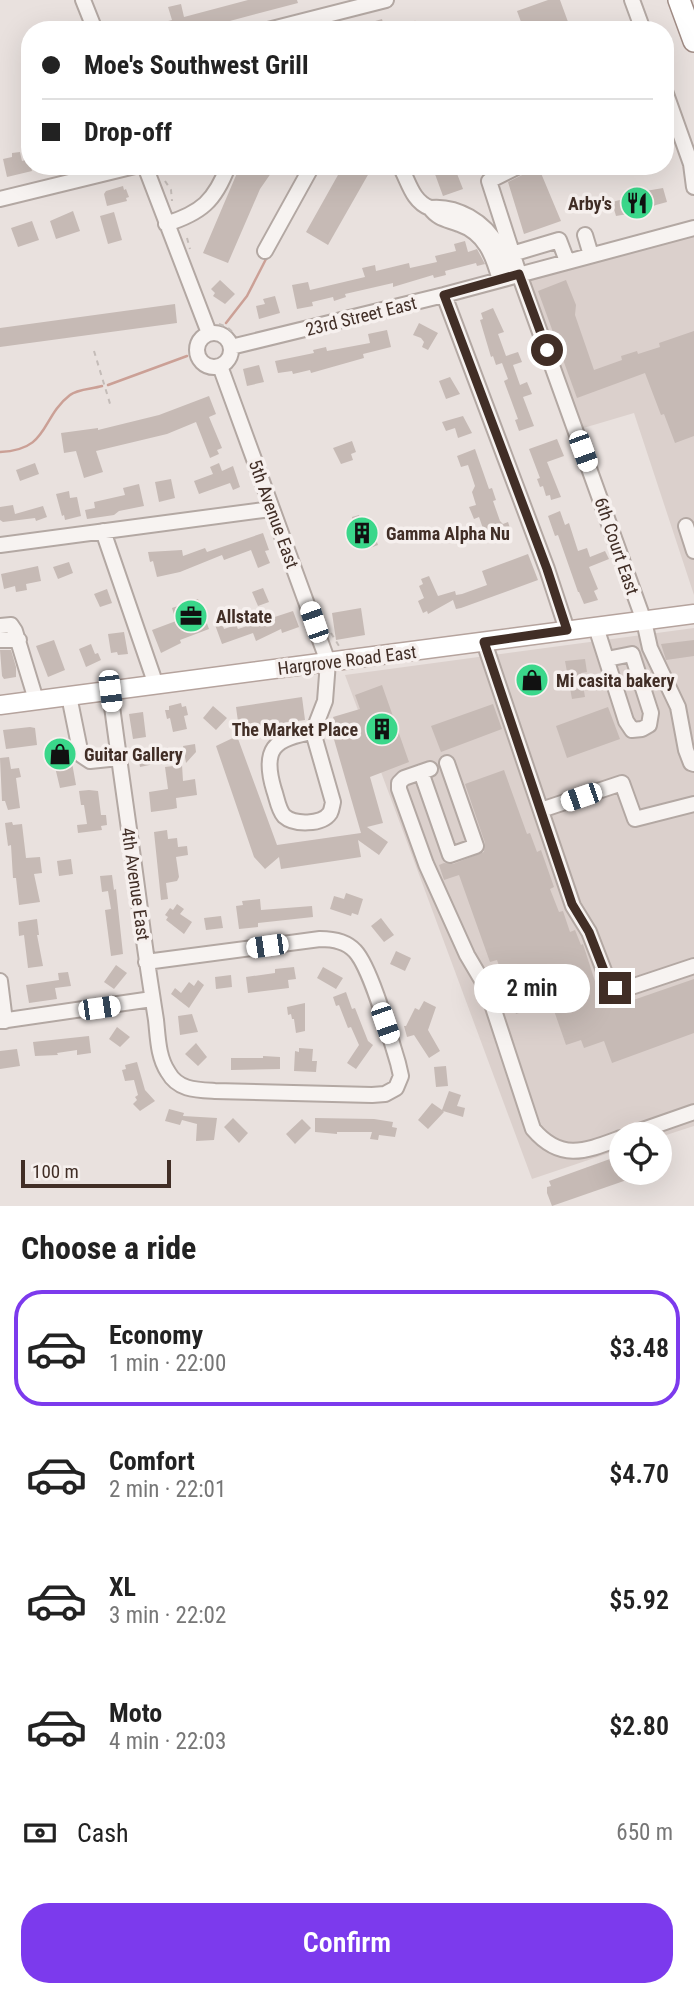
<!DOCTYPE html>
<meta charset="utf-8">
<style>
:root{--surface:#fff;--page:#f2f2f2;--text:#222;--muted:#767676;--line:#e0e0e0;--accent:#7c3aed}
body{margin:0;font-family:"Roboto Condensed",sans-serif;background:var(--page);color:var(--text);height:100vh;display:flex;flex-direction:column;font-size:26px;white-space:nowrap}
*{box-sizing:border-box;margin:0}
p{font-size:23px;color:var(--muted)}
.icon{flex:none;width:38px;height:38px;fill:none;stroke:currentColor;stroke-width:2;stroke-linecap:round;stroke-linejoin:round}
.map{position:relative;height:1206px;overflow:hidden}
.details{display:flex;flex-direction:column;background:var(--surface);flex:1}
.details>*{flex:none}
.top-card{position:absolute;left:21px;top:21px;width:653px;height:154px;border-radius:28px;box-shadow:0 7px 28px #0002;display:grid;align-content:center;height:154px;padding:0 21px;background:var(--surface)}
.controls{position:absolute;left:609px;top:1122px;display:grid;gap:14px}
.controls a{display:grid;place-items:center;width:63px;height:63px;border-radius:50%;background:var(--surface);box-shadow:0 7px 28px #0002;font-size:35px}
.scale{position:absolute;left:21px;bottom:18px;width:150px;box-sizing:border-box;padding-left:7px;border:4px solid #412e26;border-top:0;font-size:19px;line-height:24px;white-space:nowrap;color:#412e26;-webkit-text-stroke:5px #f6f0ee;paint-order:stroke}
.end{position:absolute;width:32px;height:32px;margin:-16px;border:9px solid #412e26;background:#fff;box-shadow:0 0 0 4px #fff}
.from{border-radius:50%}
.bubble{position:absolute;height:49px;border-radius:24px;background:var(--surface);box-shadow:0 7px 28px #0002;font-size:23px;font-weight:600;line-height:49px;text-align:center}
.car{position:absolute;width:21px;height:42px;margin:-21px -10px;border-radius:9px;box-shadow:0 0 5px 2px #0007;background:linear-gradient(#fff 24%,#345 0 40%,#fff 0 76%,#345 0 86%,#fff 0)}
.top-card b{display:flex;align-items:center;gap:24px;height:66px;font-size:26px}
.top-card b+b{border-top:2px solid var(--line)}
.top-card i{width:18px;height:18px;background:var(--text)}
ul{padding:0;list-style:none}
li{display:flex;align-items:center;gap:21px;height:116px;margin:0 14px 10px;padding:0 7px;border:4px solid transparent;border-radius:28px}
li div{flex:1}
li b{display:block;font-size:26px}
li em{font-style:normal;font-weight:600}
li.on{border-color:var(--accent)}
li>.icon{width:63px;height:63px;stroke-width:1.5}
h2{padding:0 21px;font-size:32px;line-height:84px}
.pay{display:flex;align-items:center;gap:18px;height:77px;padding:0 21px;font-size:26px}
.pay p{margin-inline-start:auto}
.primary-button{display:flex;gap:14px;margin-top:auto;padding:14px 21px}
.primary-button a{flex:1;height:80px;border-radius:28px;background:var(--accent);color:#fff;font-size:28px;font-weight:600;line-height:80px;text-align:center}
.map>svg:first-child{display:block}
</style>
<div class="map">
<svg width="694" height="1206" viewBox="0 0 694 1206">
<rect width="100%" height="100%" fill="#e9e1de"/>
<path fill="#dbd0cc" d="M694,236V595L634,413L580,429L529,279Z
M694,628V1126L660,1137V1134H621V1149L532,1179L345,675Z"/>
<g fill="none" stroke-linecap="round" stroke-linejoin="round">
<path stroke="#cba096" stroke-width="2.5" d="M409,30L415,22
M226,323L247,296L266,259
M108,385L187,356
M0,452C50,450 40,418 70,395C77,389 92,389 102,386"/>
</g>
<path fill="#c6bab5" d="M248,0H297L298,3L226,22V24L216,27L196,30H145V27L172,20L168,7L181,4L184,17Z
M548,0H560L571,30H524L517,11Z
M382,19L385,30H353L352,28Z
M20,152L22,161L29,159L32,171L7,177L3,159L12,157V153Z
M242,166H276L260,189L228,263L203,253L237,173Z
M343,166H373L328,245L306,232Z
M432,166H454L463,189L443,196Z
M538,166L561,221L524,234L508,182L522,175L526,168Z
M123,186L124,190L126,189L129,197L126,198L127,201L107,206L104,194L106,191Z
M663,188L667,202L656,205L651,207V210L616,216L612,202L635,196L634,193Z
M73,211L80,231L56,239L50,221Z
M114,212L122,240L108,244L100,216Z
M32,221L39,240L18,247L11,228Z
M465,241L468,252L477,249L485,264L477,266L476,263L445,271L446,275L434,278L433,275L393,287V283L345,294L346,297L334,301L333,297L312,302L313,306L297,309L292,285L308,282L310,290L365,277L362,268L375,265L376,271L409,263L410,268L437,262L435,256L456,251L454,244Z
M220,280L235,294L225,304L213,296L215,293L211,289Z
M566,280L576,305L575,315L594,370L622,360L621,356L637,351L638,354L660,347L659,343L694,331V436L675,443L664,414L661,415L645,373L577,398L538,291Z
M275,296L280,313L259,319L256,306L265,304L263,299Z
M175,304L177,323L0,347V328Z
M493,308L504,332L498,334L506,356L518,352L522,362L513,365L520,385L527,382L532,394L523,397L534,426L519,431L515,420L518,419L504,381L508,379L502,363L496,365L493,356L491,357L480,320L483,319L481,313Z
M419,323L438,333L428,350L422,347L424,342L421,338L413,335Z
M387,330L391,347L363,354L364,358L311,373L310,370L293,374L292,371L278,373L275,361L314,353L313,350L326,347L327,351L370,343L368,334Z
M259,365L264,382L247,386L243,369Z
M450,377L460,394L446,399L439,381Z
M209,396L216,414L209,417L222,448L217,450L219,454L210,458L196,422L167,434L96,451L103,472L84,478L76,451L64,453L61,433L98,428V430L159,415Z
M463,416L472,433L458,438L455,428L446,431L442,422Z
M557,439L564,456L547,462L561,497L551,500L550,495L546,496L543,486L540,487L537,479L540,478L529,449Z
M352,441L356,452L351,454L353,460L341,464L333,448Z
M475,449L489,489L492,488L496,500L493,501L500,521L503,524L508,522L511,531L490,542L489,539L487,540L479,517L474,519L469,507L476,505L472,492L475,486L468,465L461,467L457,456Z
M35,463L39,474L20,481L16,470Z
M219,463L222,471L233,466L240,487L233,490L230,483L199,494L194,481L213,474L210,467Z
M171,479L175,498L159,502L155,482Z
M139,484L144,506L119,511L114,515L87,519L85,510L95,508L94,502L125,495L123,488Z
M69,491L70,498L77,497L81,516L65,520L64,515L62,516L56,494Z
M13,505L15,514L43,506L47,517L36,521L35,518L3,522L0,520V507Z
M560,511L565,525L569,523L578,551L587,548L590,557L605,551L609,559L589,567L598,589L594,591L598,600L584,604L579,592H578L558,535L555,536L548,516Z
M359,515L360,519L368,517L378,545L367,549L364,542L356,545L348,524L353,522L352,517Z
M263,533L269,550L265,551L270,563L258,568L251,550L224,560L222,555L180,572L157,577L153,561L150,562L148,552L182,550L183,556L205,548L207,552Z
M528,554L538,580L461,608L456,609L453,600L428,614L427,611L423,613L418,601L424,598L419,586L423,584L421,579L429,576L438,596L455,591L456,595L462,594L487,585L482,571Z
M69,562L73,573L58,579L53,567Z
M38,566L41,581L26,584L27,590L16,592L15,586L4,589L1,574Z
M263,588L269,602L258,606L252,592Z
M107,589L112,603L100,607L94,594Z
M198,599L209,629L180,640L181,643L161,653L152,630L176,621L172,608Z
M361,608L365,635L336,640L332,613Z
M293,611L299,627L282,633L281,629L256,641L253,633L222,644L214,622L221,620L224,629L236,625L238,629Z
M124,632L128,654L118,655L117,652L111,653L108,634Z
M54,640L65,670L48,677L36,646Z
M694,640V656L666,660L661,644Z
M91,644L95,654L98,653L101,660L86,667L79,649Z
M0,650H11L16,667V677L4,679L2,676Z
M585,659L587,672L581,673L585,697L572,699L565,661Z
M536,668L540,684L526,687L523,671Z
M382,685L409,762L370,777L383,823L367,827L388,842L379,855L358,840L361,857L281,869L279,857L265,869L254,857L216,746L237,736L277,845L361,833L333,736L339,735L333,717L360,709L355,695Z
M302,697L305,720L239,729L236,707Z
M181,703L182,707L186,706L188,715L184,716L187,729L173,732L170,718L167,719L165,710H169V706Z
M493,704L502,729L441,752L431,726Z
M213,706L227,718L216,730L203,718Z
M608,707L620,739L567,758L556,726Z
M143,712L146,737L133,739L129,714Z
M30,727L35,728L37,745L6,749L3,730Z
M65,743L66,746H69L76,785L60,788L50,746Z
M195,744L196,752L186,763L183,746Z
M157,753L159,763L140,767L138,756Z
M9,757L11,769L19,768L21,777L16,778L20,808L8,810L5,801H2L0,758Z
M182,765L183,781L195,779L197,795L176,798L177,808L173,809L151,812L149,792L168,789L165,767Z
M504,770L527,834L530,833L537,852L541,850L554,887L550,889L559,912L563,911L570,932L575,930L581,945L583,944L600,997L604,996L606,1002L616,1006L694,979V1033L612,1063L604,1041L584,1048L581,1040L566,1045L551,1002L516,1014L497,960L490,962L459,875L444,880L439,865L444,863L453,864L484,852L485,843L465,784Z
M89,790L98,791L101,815H106L107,825L101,826L102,830L78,833L77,825L87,824L84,805H81L79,791Z
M12,822L13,825L22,824L26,858L40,857L42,873L34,874L40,902L19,905L16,878H13L11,845L8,846L5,823Z
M167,830L168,839L177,838L178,847L187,846L188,855L176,857L179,877L177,881L166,883L168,899L161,900L154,832Z
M71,859L73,874L59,876L57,861Z
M112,875L114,890L116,889L123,954L111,956L105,910L111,909L108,891L102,892L100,876Z
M346,893L363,899L358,915L352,913L351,916L330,909L334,896L344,899Z
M260,899L261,910L312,906L313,917L258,923V927L239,929L236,906L243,905L242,901Z
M177,904L184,909L180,914L192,922L184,934L166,920L168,917L165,915L170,908L173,910Z
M221,916L223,928L206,930L204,918Z
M381,918L394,935L384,942L371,926Z
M37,919L39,935H37L43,966L28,968L24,935L19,936L18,922Z
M396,951L411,958L405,971L390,964Z
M116,965L127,973L114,989L104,982Z
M294,967L296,979L288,980L289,988L248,993L246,977L275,973V969Z
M323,967L343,978L336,989L317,978Z
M68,972L71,986L55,988L57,999L29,1003L26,985L59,980L58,973Z
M231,975L232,987L216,989L215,977Z
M198,980L204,985L189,1008L171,994L175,988L181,993L189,982L194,986Z
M346,992L352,1009L355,1008L368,1041L373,1045L356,1069L347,1063L359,1045L351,1027L348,1028L339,1005L336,1006L333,997Z
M424,1001L436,1007L428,1030L440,1051L429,1058L414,1035L407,1037L404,1026H406L415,1008L419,1010Z
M305,1003V1031L296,1033L294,1019H292L291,1014L288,1015L287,1007Z
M192,1014L198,1032L180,1035L178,1016Z
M117,1027L130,1037L120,1047L109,1039Z
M89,1036L91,1053L77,1055V1050L57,1053L58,1055L35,1056L33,1042Z
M196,1043L207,1057L198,1066L185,1054Z
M299,1048L313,1049L312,1061H317L316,1072L294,1071L295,1051L299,1052Z
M17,1049L20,1066L0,1069V1051Z
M263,1056L280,1057V1069L231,1070V1058H263Z
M137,1062L145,1090L155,1101L140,1111L133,1104L137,1100L135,1097L138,1095L134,1080L125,1081L122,1070L126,1069L125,1065Z
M446,1066L448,1086L436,1087L434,1067Z
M449,1091L461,1095L457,1106L465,1108L463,1117L443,1111L444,1112L428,1129L418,1120L432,1103L442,1110Z
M169,1109L184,1113L183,1116L217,1118L214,1140L196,1141L197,1124L182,1120L180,1125L165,1121Z
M233,1118L248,1133L239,1143L224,1127Z
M315,1118L374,1119L393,1122L392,1127L397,1128L395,1137L379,1135L378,1140L370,1139L372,1132H337V1134L315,1132Z
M302,1119L311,1128L295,1144L286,1134Z
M621,1155V1172L644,1174L552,1206L547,1193V1187L551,1186L549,1181Z"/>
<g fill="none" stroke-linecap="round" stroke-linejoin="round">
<defs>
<path id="minor" d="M83,0L95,30
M632,0L643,30
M268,30L386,0
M665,91L691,164L694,187
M145,166L209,333
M400,166C409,182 412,201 430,208
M517,167L489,181L519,274L644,621L650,648L678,707L686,750L691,763L694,764
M0,199L135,166
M166,224C201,213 215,201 228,166
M585,235L591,255
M265,251L312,166
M512,254L559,240L567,261
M500,280C493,255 485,233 459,224C446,219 438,219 430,208C457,205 485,222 498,246C503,255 506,267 509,277
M444,295L547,569L567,630
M197 350a17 17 0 1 1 34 0a17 17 0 1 1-34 0Z
M231,347L444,295L694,228
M220,366L328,662L325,701L313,732
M686,526L694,551
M103,531L156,685
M0,545L271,509
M0,626L11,625L15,631L36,700
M596,627L626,721L632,730L642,729L649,725L651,713L632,654L607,659
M0,640H19
M484,642L573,906L589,932L608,981L615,988L622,990L694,966
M110,691C120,769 132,846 142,925C146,957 151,988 156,1020C158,1038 158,1057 168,1072C178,1090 196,1090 215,1091L372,1095L385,1094L396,1088L401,1076L398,1063C390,1037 371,968 355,951C346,941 333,939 320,939L146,962
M69,696L81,755L90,761L119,758
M313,732L333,802C332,806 332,809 330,813C322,825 294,825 284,816C278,809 277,798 274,790C262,750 273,738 313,732Z
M430,769L404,778L399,783V789L426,864L467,955L487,989L533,1129C561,1162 586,1151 621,1138
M421,772L450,855L476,846L447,763
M541,810L622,783L635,819L694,804
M0,981L5,1021
M0,1021L152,999
M631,1134L694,1112"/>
<path id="major" d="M0,705L694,614"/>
<path id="highway" d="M679,0L694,41"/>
</defs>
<use href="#minor" stroke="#b3a8a3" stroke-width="18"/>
<use href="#major" stroke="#b5a39d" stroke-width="21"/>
<use href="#highway" stroke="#a08c85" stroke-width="24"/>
<path stroke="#c4bcb8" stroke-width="2" stroke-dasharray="5 5" stroke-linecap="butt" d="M165,181L171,190L172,201
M187,238L190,249
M219,324L227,327L235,334
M94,351L111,407
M331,633L339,646"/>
<use href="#minor" stroke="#f7f3f1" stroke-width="14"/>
<use href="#major" stroke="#fff" stroke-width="18"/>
<use href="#highway" stroke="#fff" stroke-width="21"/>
</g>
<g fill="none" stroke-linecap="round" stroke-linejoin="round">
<path stroke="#412e26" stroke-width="9" d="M547,350L519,274L444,295L547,569L567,630L484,642L572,904L589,932L608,981L615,988"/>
</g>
<defs>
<symbol id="restaurant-disc" viewBox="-11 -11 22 22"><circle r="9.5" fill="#3ad78a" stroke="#f6f0ee"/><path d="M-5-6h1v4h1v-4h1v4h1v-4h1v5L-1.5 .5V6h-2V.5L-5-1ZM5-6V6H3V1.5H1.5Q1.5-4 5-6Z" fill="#111"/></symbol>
<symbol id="building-disc" viewBox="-11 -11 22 22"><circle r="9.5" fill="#3ad78a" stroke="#f6f0ee"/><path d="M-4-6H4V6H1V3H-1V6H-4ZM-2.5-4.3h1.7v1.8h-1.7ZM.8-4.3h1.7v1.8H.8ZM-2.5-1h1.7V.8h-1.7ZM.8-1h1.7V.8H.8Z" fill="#111"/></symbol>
<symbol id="office-disc" viewBox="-11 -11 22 22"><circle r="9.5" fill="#3ad78a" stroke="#f6f0ee"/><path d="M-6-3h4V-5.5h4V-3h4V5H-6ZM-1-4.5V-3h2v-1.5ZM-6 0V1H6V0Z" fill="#111"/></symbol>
<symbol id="shop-disc" viewBox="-11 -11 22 22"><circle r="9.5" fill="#3ad78a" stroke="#f6f0ee"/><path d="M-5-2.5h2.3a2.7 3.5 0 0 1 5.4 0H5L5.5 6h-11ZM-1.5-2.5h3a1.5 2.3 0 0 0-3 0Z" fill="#111"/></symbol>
</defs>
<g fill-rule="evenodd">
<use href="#restaurant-disc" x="618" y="184" width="38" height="38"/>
<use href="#building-disc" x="343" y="514" width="38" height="38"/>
<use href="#office-disc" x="172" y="597" width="38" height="38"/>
<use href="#shop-disc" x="513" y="661" width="38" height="38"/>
<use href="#building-disc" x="363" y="710" width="38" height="38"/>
<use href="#shop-disc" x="41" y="735" width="38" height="38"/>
</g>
<g text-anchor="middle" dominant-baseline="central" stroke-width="7" stroke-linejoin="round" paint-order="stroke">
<g font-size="18" font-weight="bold" fill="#412e26" stroke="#f6f0ee" text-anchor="start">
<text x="612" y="203" text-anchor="end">Arby's</text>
<text x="386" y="533">Gamma Alpha Nu</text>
<text x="216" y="616">Allstate</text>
<text x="556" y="680">Mi casita bakery</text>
<text x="358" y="729" text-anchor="end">The Market Place</text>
<text x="84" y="754">Guitar Gallery</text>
</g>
<g font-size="18" fill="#412e26" stroke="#f6f0ee">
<text transform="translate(361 316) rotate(-14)">23rd Street East</text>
<text transform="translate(274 514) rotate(70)">5th Avenue East</text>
<text transform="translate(617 546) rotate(71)">6th Court East</text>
<text transform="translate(347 660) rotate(-7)">Hargrove Road East</text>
<text transform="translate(136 884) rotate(82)">4th Avenue East</text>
</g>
</g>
</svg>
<div class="controls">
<a><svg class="icon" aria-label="locate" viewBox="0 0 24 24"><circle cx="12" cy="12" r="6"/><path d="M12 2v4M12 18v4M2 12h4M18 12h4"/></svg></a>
</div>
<div class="scale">100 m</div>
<i class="end from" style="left:547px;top:350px"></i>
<i class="end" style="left:615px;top:988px"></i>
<div class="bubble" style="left:474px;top:964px;width:116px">2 min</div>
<i class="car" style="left:583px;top:451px;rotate:160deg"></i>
<i class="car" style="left:314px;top:622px;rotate:341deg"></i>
<i class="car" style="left:110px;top:691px;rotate:173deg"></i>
<i class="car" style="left:581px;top:797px;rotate:251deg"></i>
<i class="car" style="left:267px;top:946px;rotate:262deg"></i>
<i class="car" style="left:99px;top:1008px;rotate:82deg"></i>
<i class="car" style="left:385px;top:1023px;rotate:161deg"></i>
<div class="top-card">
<b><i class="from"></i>Moe's Southwest Grill</b>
<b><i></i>Drop-off</b>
</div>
</div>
<section class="details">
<h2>Choose a ride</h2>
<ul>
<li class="on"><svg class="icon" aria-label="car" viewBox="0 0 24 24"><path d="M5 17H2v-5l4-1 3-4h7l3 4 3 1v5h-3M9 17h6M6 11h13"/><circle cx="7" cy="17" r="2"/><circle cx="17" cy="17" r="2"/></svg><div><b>Economy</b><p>1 min · 22:00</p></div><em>$3.48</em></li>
<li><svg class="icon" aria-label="car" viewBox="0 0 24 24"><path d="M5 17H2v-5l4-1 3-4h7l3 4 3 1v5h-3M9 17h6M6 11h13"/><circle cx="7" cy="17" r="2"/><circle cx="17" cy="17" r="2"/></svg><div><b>Comfort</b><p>2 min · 22:01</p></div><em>$4.70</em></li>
<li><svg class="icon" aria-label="car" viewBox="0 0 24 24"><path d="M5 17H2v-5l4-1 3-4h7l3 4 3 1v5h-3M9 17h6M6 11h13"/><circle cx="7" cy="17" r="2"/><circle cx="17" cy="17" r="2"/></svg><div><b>XL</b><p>3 min · 22:02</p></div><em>$5.92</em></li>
<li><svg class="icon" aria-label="car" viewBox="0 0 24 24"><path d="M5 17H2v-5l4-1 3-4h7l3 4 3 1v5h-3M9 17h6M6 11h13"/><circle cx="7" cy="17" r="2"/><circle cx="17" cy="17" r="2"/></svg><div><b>Moto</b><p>4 min · 22:03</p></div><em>$2.80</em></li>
</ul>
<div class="pay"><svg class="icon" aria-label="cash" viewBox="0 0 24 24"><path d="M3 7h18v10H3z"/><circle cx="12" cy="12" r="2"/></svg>Cash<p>650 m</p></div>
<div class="primary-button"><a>Confirm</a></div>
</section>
